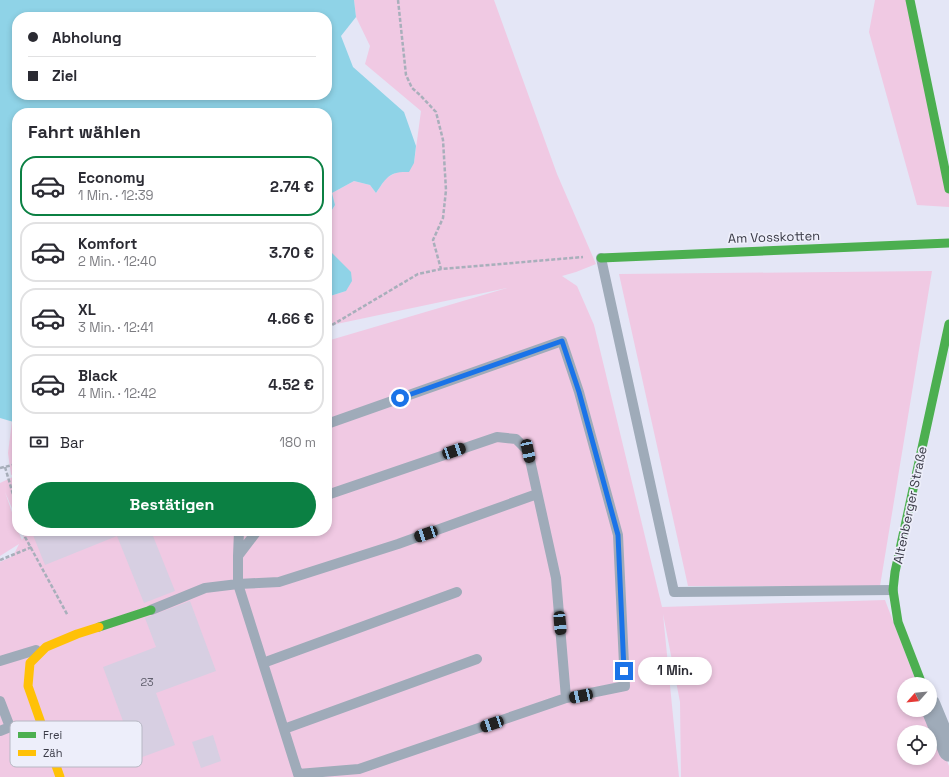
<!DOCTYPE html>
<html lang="de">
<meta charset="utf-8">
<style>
:root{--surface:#fff;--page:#f7f7f7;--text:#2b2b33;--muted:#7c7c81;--line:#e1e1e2;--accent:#0b8043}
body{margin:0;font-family:"Space Grotesk",sans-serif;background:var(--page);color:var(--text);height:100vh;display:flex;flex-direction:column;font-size:15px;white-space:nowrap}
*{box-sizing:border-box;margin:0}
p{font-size:13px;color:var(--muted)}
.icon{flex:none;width:22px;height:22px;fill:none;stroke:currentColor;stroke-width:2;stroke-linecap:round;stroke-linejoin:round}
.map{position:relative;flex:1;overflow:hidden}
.drawer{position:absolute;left:12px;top:108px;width:320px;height:428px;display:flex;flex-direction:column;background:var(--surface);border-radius:16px;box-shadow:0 2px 6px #0003}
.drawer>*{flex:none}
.guide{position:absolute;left:12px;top:12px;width:320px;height:88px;border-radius:16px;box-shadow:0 2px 6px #0003;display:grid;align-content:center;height:88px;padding:0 16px;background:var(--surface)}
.needle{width:26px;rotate:243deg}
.buttons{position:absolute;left:897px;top:677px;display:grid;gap:8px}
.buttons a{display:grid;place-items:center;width:40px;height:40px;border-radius:50%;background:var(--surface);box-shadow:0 2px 6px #0003;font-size:20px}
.end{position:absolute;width:18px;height:18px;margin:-9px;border:5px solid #1a73e8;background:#fff;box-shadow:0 0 0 2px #fff}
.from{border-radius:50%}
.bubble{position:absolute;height:28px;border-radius:14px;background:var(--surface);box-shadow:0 2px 6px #0003;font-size:13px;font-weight:700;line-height:28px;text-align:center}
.car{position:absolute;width:12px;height:24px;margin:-12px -6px;border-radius:5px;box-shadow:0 0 3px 1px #0007;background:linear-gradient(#222 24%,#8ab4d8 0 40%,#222 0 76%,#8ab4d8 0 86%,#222 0)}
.guide b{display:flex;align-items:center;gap:14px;height:38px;font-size:15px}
.guide b+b{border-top:1px solid var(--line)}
.guide i{width:10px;height:10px;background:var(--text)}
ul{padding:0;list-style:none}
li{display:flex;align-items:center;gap:12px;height:60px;margin:0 8px 6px;padding:0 8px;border:2px solid var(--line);border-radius:16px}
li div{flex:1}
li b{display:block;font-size:15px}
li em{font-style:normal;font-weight:700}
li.on{border-color:var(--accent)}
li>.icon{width:36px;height:36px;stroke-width:1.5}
h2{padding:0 16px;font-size:18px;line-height:48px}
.pay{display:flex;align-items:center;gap:10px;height:44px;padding:0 16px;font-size:15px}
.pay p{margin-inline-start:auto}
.primary-button{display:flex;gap:8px;margin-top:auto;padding:8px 16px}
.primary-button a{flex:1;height:46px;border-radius:24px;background:var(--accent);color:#fff;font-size:16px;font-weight:700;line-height:46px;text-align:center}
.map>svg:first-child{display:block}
</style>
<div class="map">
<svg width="949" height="777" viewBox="0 0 949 777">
<rect width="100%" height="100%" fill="#e4e6f6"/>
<path fill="#f0c9e3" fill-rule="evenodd" d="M354,0H494L557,174L596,264L576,272L562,276L577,286L594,325L662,607L885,600L917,684H904V710H927L949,766V777H681L680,702L663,614L679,777H0V562L13,556L19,544L0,556V483L17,475V520L5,492L17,527V531H18L22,540L24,537L21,531H327V341L507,288L327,326V297L346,291L327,248V218L335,205L332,193L354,181L370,185L376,193L386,178L414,163L421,111L365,64L370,46L356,17ZM904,732H930V758H904Z
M875,0H910L949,174V207L917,205L869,32Z
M932,271L880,586H688L619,274Z
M12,421L17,423V473L11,475L8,453Z"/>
<path fill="#8fd3e7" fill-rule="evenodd" d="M0,0H354L356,17L341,36L353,67L404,112L416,146L414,163L409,172C389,171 386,178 376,193L370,185L354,181L332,193L335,205L327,218V113H17V423L0,418ZM17,17H327V95H17Z
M327,248L351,272L352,281L346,291L327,297Z"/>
<path fill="#d7cfe2" d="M42,531H151L175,591L144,603L117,536L45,565L33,535Z
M190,601L216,671L156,693L175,745L137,759L103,667L156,647L145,618Z
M213,735L221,761L201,768L192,742Z"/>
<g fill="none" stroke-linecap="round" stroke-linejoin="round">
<path stroke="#a8afbb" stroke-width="2.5" stroke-dasharray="4 2" stroke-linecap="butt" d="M398,0L406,75L412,88L420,95L436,112L443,140L446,190L443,218L433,240L441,269
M327,328L418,274L441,269L583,257
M5,467L17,508
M0,468L17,464
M24,531L25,537L68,616
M0,560L32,547"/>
<path stroke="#9fabb9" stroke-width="10" d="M601,258L674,592L893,590
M327,424L562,341L579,392L618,535L625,686L566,698
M257,531L238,556V584L299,777
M238,556L239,531
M151,610L205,588L238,584L279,582L398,544L537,494
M0,661L36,650
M263,663L457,592
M0,701L10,727L0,731
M284,729L477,659
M298,774L359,769L566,698L556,578L528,451L516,439L497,437L327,495"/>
<path stroke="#9fabb9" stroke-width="21" d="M930,705L949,751"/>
<path stroke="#4caf50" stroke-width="9" d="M910,0L949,189
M601,258L949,243
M99,627L151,610
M922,684L898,622L893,590L895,572L949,324"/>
<path stroke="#ffc107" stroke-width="9" d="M60,777L28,686L30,663L46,647L77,634L99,627"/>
</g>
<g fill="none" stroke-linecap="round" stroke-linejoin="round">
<path stroke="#1a73e8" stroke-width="5" d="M400,398L562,341L579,392L618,535L624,671"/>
</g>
<g text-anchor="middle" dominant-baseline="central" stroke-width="3.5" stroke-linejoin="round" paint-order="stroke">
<g font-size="11" fill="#61606e">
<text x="147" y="682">23</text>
</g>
<g font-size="13" fill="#3a3b47" stroke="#edeefa">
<text transform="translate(774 237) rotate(-2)">Am Vosskotten</text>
<text transform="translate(910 505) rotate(-78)">Altenberger Straße</text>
</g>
</g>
<rect x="10" y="721" width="132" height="46" rx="6" fill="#edeefa" stroke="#b7b8c4" stroke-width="1"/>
<rect x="18" y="732" width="18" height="6" fill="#4caf50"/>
<rect x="18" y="750" width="18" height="6" fill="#ffc107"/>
<g font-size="11" fill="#3a3b47">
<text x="43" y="739">Frei</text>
<text x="43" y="757">Zäh</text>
</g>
</svg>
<div class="buttons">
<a><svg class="needle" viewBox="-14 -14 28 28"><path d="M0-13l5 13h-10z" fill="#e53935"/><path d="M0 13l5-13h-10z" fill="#7c7c81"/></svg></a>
<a><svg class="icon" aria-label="locate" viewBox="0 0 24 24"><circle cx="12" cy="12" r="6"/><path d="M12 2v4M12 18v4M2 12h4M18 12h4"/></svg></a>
</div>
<i class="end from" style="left:400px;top:398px"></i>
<i class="end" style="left:624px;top:671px"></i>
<div class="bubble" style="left:638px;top:657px;width:74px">1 Min.</div>
<i class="car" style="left:454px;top:451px;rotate:71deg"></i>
<i class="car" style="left:528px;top:451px;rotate:168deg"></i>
<i class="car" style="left:426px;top:534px;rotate:251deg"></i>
<i class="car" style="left:560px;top:623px;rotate:175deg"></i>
<i class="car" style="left:581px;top:696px;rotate:258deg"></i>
<i class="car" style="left:492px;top:724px;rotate:251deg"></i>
<div class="guide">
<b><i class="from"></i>Abholung</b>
<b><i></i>Ziel</b>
</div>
<section class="drawer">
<h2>Fahrt wählen</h2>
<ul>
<li class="on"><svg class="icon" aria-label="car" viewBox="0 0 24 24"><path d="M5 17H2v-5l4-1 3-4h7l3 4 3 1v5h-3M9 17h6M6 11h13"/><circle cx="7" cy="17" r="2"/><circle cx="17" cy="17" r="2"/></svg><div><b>Economy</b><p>1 Min. · 12:39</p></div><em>2.74 €</em></li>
<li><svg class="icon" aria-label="car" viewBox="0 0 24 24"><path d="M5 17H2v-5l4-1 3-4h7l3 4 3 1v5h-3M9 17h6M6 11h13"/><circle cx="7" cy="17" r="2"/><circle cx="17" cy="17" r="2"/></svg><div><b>Komfort</b><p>2 Min. · 12:40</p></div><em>3.70 €</em></li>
<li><svg class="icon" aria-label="car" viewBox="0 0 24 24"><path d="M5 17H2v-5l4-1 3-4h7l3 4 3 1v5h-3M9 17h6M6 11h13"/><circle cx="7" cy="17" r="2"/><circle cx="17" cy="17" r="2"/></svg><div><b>XL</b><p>3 Min. · 12:41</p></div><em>4.66 €</em></li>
<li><svg class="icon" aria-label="car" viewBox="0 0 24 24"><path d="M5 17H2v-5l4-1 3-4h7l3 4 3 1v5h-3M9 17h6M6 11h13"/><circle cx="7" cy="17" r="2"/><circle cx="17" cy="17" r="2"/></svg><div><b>Black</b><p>4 Min. · 12:42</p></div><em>4.52 €</em></li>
</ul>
<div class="pay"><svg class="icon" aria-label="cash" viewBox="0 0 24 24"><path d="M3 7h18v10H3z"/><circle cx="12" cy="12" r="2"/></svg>Bar<p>180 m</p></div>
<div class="primary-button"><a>Bestätigen</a></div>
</section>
</div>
